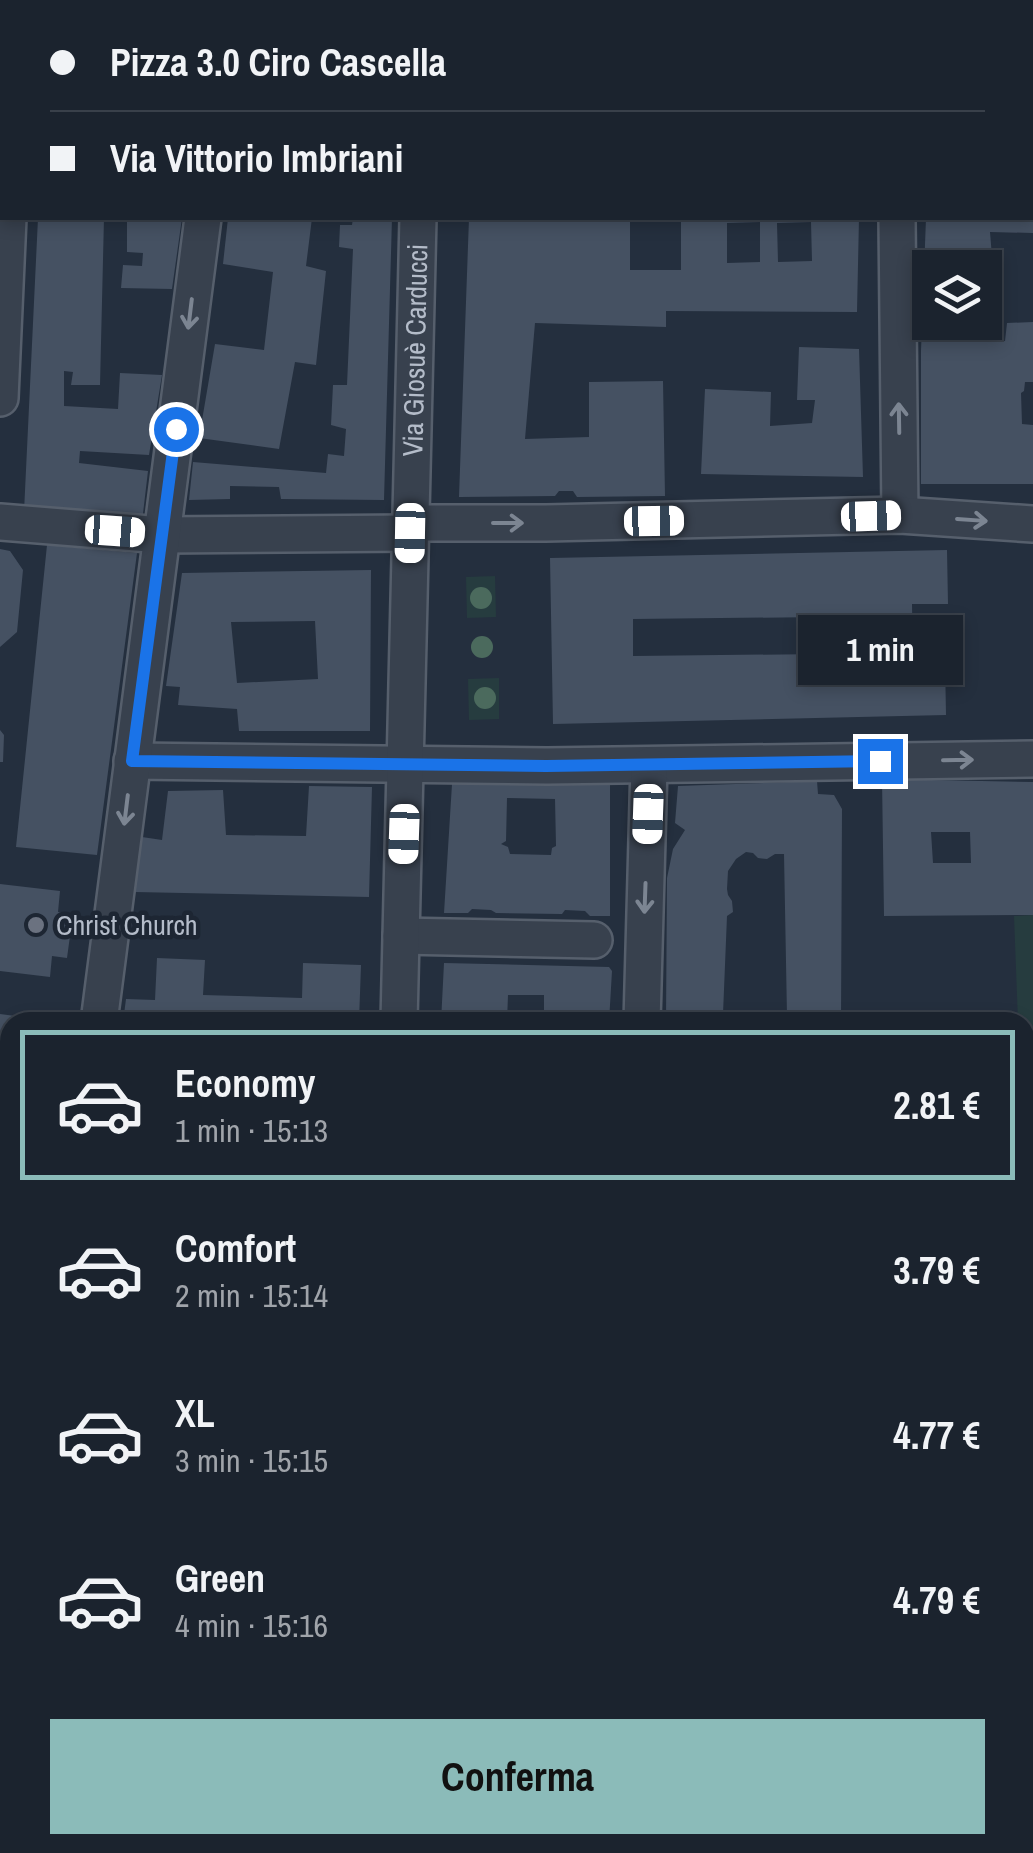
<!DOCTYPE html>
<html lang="it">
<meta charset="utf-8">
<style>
:root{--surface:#1b232e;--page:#282f3a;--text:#f1f3f6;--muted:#a0a4aa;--line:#39404a;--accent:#8bbbb9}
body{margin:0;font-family:"Archivo Narrow",sans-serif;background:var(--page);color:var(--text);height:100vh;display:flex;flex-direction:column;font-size:38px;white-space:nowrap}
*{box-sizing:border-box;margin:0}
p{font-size:32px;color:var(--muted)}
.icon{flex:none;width:55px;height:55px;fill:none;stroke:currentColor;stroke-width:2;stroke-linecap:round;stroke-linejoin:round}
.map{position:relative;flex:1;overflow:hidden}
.panel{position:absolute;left:0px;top:1012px;width:1035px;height:842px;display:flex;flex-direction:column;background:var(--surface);border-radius:30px 30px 0 0;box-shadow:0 5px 15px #0003,0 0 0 2px var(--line)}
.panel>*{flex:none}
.guide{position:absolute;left:0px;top:0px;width:1035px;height:220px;box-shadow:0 5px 15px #0003,0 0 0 2px var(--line);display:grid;align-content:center;height:220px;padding:0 50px;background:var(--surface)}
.tools{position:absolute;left:912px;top:250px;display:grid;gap:20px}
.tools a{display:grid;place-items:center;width:90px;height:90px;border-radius:0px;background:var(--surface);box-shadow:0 5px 15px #0003,0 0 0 2px var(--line);font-size:50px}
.end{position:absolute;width:45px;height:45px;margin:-22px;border:12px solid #1a73e8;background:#fff;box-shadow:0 0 0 5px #fff}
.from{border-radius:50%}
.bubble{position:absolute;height:70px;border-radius:0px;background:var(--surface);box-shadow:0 5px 15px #0003,0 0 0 2px var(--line);font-size:32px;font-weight:700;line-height:70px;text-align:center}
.car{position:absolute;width:30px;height:60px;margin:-30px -15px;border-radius:12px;box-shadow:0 0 8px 2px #0007;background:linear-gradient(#fff 24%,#345 0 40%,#fff 0 76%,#345 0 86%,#fff 0)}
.guide b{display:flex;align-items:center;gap:35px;height:95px;font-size:38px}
.guide b+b{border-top:2px solid var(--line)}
.guide i{width:25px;height:25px;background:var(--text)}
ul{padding:18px 0 0;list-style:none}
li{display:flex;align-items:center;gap:30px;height:150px;margin:0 20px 15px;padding:0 30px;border:5px solid transparent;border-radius:0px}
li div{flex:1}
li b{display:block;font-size:38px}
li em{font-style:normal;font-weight:700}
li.active{border-color:var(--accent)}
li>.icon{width:90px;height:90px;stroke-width:1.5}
.cta{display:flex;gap:20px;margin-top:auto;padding:20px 50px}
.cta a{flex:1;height:115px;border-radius:0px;background:var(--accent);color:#111;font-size:40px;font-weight:700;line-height:115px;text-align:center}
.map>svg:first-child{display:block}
</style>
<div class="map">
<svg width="1033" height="1853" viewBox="0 0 1033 1853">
<rect width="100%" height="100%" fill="#242f3e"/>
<path fill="#263c3f" d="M495,576L496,617L467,618L466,577Z
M499,678V719L469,720L468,679Z
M1033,915V1101H1025V1022H1018L1014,916Z
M0,1715L10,1716V1845H1025V1817L1033,1818V1853H0Z"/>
<path fill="#455162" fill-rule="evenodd" d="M38,218H104L100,385H71L73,372L64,371V406L118,409L120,373L162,375L149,455L80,451L79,463L148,471L142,522L24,512Z
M140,218H182L172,289L121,288L123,265L142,266L143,253L127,252V220L140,221Z
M228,218H312L306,266L326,271L316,365L295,362L279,449L199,438L215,344L264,350L273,272L223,264Z
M353,218H392L384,500L281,499L279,487L230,486V499L189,500L193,462L326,473L328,454L344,456L346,429L331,425L333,385H347L353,249L339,247L340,225H352Z
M469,218H630V270H681V218H859L857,312L666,311V327L535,323L525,439L589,437V382L663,381L665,496L577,497L573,491H559L555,496L459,497ZM760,222V262L727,263V223ZM811,222L812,261L778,262L777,223Z
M926,218H1033V233L990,232L999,342L1005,341L1007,323L1033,322V382H1025L1024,391L1021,393L1022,424L1033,425V484H921V351ZM930,268H985V322H930Z
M799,347L859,349L863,477L701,474L705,389L771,392L770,426L812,423L815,400H797Z
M47,545L137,553L97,855L16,847Z
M0,549L10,551L23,570L17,632L0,647Z
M947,550L948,604H912L913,661L945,660L946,715L553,724L550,558ZM822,617V654L633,656V619Z
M371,570L370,731H239L237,709L178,705L180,687L166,686L182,573ZM315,621L318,679L237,683L231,622Z
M0,730L4,735L3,762H0Z
M882,779L1033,782V915L884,916ZM931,832H970L971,863H933Z
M817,781L818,794L834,795L842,809L841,1022H666L667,878L673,849L685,830L675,823L678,786ZM746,852L753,853L758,858L767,859L775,854H784L787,1016L723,1014L727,916L733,912L732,901L728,895L727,889L728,871L736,859Z
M610,782V916H590L585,911L565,910L562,914L496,913L491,910L472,909L468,913H444L452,784ZM507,798L555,799L556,846L552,848L551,855L510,854L508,847L501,844L506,841Z
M309,786L372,787L369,897L135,892L142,837L162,840L168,791L223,790L226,835L306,836Z
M0,884L60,891L58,912L73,914L67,958L52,956L50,977L0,971Z
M157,958L205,960L203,995L302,998L303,963L361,965L359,1022H123L126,999L155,1000Z
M444,963L609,967L612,971L609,1022H544V995H508L507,1022H441Z
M0,1014L46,1020V1022H10V1111L0,1109Z
M1025,1101H1033V1173L1025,1172Z
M0,1153L10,1154V1456H0Z
M1025,1377H1033V1451H1025Z
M1025,1479H1033V1512H1025Z
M1025,1591H1033V1613H1025Z
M1025,1639H1033V1705L1025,1704Z"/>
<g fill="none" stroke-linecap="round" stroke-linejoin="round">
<defs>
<g id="minor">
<path d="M909,0V2"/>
<path d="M233,2V0"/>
<path d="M0,133H2"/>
<path d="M1032,153H1033"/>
<path d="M897,218L900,515"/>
<path d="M0,398L8,218"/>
<path d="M0,522L162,535L410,533"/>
<path d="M410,523H546L900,515L1033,524"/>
<path d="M132,761L547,766L1033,759"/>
<path d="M401,936L594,940"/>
<path d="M99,1022L203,218"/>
<path id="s1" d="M399,1022L418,218"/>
<path d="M642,1022L649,766"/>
<path d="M1025,1465H1033"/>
<path d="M0,1477H10"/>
<path d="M0,1570L10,1551"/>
<path d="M0,1692L10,1694"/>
<path d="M1025,1797L1033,1798"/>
</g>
<path id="major" d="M0,1656L10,1657
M1025,1758L1033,1759"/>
</defs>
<use href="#minor" stroke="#565f6c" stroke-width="40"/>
<use href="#major" stroke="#414a57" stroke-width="48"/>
<path stroke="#44595c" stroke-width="5" stroke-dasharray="8 8" stroke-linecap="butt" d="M0,40H2
M0,88L2,89
M0,1829L10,1830
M147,1845L222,1853
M675,1853L676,1845"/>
<use href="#minor" stroke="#38414e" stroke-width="35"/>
<use href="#major" stroke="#56606e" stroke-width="42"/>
</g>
<g fill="#4b6a5d">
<circle cx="481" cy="598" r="11"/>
<circle cx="482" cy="647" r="11"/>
<circle cx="485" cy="698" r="11"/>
</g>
<defs><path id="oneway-shaft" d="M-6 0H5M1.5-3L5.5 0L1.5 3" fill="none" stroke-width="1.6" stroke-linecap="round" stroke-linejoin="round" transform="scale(2.5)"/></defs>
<g stroke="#7c8592">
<use href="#oneway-shaft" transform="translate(190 314) rotate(97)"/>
<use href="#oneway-shaft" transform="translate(899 418) rotate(-91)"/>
<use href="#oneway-shaft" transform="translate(972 520) rotate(4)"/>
<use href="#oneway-shaft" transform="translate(508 523)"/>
<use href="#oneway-shaft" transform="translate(958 760) rotate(-1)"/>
<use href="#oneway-shaft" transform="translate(126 810) rotate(97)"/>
<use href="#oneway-shaft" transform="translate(645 898) rotate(92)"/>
</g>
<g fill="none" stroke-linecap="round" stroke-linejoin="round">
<path stroke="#1a73e8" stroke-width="12" d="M176,429L132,761L546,766L880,761"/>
</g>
<circle fill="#6b7280" stroke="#1d2633" stroke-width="4" cx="36" cy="925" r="10"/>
<g text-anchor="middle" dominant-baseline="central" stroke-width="9" stroke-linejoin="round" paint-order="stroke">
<g font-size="28" fill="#b4bcc9" stroke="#1d2633">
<text stroke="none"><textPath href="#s1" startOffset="672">Via Giosuè Carducci</textPath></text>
</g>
<g font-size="28" fill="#b4bcc9" stroke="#1d2633" text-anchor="start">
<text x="56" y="925">Christ Church</text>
</g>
</g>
</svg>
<div class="tools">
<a><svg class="icon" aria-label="layers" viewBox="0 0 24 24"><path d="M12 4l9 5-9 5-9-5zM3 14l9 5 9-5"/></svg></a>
</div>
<i class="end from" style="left:176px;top:429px"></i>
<i class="end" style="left:880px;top:761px"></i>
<div class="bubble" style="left:798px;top:615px;width:165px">1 min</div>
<i class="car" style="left:871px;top:516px;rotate:88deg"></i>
<i class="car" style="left:654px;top:521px;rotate:89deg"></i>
<i class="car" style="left:115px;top:531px;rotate:94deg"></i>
<i class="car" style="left:410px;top:533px;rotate:181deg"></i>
<i class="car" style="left:648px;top:814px;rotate:182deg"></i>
<i class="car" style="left:404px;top:834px;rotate:182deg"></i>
<div class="guide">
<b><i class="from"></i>Pizza 3.0 Ciro Cascella</b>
<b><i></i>Via Vittorio Imbriani</b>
</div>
<section class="panel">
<ul>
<li class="active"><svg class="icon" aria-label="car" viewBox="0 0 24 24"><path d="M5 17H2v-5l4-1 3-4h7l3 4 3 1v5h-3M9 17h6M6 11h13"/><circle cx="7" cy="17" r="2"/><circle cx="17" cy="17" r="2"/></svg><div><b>Economy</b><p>1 min · 15:13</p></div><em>2.81 €</em></li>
<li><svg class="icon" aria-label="car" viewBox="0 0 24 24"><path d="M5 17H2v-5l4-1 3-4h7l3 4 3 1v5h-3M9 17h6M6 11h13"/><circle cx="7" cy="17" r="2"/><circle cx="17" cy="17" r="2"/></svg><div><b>Comfort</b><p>2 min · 15:14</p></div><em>3.79 €</em></li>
<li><svg class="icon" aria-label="car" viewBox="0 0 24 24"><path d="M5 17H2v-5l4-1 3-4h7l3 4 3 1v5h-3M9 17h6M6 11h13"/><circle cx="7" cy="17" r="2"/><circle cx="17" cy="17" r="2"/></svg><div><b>XL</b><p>3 min · 15:15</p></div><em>4.77 €</em></li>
<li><svg class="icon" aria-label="car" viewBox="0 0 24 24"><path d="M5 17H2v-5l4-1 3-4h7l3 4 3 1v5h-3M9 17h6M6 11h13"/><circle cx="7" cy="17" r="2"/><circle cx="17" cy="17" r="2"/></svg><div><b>Green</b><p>4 min · 15:16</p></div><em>4.79 €</em></li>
</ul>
<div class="cta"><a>Conferma</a></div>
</section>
</div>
